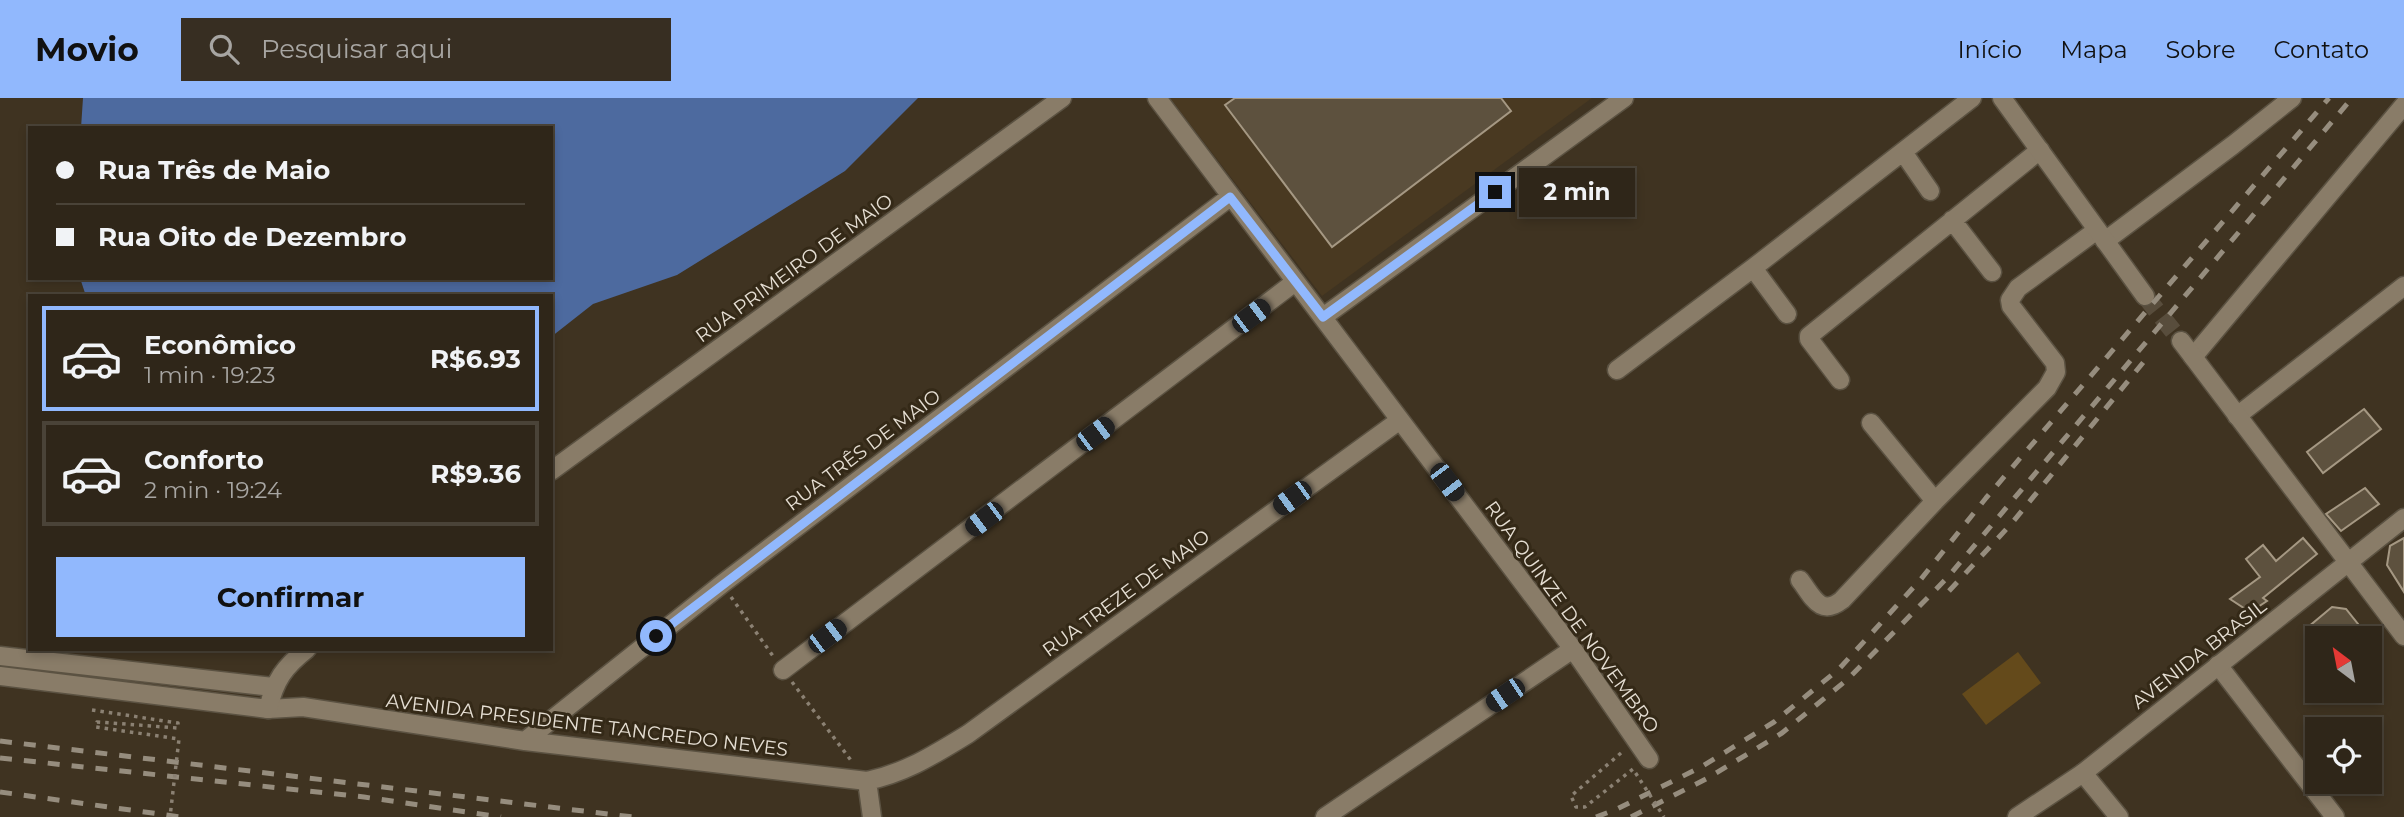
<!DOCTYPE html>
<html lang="pt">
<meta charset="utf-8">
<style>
:root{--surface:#2f2619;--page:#372e22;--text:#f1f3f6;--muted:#a7a5a2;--line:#4a4338;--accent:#91b8fd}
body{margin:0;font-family:Montserrat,sans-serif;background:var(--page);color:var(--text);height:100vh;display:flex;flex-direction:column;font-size:26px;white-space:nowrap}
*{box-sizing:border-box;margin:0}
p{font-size:23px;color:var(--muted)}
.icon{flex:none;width:38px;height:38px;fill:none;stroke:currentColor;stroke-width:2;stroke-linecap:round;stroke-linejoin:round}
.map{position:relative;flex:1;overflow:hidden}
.sheet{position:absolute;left:28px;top:196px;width:525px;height:357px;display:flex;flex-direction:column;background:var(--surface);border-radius:0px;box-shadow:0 4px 10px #0003,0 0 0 2px var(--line)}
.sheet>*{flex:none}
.hud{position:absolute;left:28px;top:28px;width:525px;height:154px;border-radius:0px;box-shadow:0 4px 10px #0003,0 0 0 2px var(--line);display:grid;align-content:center;height:154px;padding:0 28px;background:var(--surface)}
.needle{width:46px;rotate:328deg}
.tools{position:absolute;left:2305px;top:528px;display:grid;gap:14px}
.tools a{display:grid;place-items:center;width:77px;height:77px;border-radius:0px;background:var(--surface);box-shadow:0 4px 10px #0003,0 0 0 2px var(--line);font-size:35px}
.end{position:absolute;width:32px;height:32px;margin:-16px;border:9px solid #91b8fd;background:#111;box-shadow:0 0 0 4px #111}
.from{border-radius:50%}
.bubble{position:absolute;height:49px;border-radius:0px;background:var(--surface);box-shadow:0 4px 10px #0003,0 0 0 2px var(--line);font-size:23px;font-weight:700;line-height:49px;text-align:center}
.car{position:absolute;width:21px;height:42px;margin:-21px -10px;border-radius:9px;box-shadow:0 0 5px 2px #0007;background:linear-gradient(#222 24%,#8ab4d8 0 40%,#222 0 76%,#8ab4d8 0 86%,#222 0)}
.hud b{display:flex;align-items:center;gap:24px;height:66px;font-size:26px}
.hud b+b{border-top:2px solid var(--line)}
.hud i{width:18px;height:18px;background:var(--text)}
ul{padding:12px 0 0;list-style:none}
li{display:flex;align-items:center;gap:21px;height:105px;margin:0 14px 10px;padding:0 14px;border:4px solid var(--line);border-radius:0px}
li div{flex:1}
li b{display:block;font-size:26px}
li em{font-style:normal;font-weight:700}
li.on{border-color:var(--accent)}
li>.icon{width:63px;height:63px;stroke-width:1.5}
.primary-button{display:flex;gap:14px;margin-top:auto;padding:14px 28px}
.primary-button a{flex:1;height:80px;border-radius:0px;background:var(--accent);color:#111;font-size:28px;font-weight:700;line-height:80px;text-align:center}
header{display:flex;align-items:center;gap:42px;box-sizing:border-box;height:98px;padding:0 35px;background:var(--accent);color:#111}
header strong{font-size:33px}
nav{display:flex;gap:38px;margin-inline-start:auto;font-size:24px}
.search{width:490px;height:63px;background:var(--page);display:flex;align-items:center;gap:18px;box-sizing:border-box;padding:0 24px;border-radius:0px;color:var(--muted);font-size:26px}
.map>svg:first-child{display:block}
</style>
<header>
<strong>Movio</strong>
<div class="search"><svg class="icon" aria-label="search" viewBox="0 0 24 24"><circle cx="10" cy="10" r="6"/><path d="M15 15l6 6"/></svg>Pesquisar aqui</div>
<nav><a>Início</a><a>Mapa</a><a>Sobre</a><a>Contato</a></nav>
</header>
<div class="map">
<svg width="2404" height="719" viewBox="0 0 2404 719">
<rect width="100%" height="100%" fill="#3f3321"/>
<path fill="#493921" d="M1170,0H1592L1322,198Z"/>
<path fill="#644a1b" d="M2018,554L2041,585L1986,627L1962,596Z"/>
<path fill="#4d6a9f" d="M83,0H918L845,73L677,177L593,206L551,239V198H86L80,180H551V30H81Z"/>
<path fill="#5d513e" stroke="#a59883" stroke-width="2" d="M1235,0H1501L1511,13L1332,149L1225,7Z
M2364,311L2381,331L2323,375L2307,354Z
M2365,390L2379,406L2341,433L2326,416Z
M2303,440L2317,456L2263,500L2267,503L2250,514L2230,501L2260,479L2246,461L2263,447L2276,463Z
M2404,440V494L2387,467L2390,448Z
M2332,509L2346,511L2370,541H2316L2307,530Z"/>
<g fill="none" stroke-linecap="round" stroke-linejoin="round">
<path stroke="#584d3c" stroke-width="18" stroke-dasharray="18 9" stroke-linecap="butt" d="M2145,198L2181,243"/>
<defs>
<path id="minor" d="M1157,0L1573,551L1649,661
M1903,54L1930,93
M1952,122L1992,174
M2105,143L2233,47L2292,0
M1753,170L1787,216
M1323,219L1624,0
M2193,259L2404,7
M1617,272L1753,170L1972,0
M1840,282L1809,241V238L2040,52
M2237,318L2404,188
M1871,325L1935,403
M1800,482C1813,499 1820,519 1842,502L1935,403L2047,290L2056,274L2055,265L2011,208L2010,202L2018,190L2097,132
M2218,567L2335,719
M783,572L1295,184
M268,611L303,609L525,643L867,683C908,674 933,657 968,636L1400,322
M525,643L722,486L1230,99
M2083,675L2119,719
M867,683L872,719
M1325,719L1573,551"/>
<path id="tertiary" d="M2002,0L2145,198
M2181,243L2404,538
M2017,719L2083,675L2404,420"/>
<path id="secondary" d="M551,373L1062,0
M0,558L273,589
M0,578L268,611C275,582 284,569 307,551"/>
</defs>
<use href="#minor" stroke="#5b5242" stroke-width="21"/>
<use href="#tertiary" stroke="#5b5242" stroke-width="21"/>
<use href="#secondary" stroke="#5b5242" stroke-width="21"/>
<path stroke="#8b8173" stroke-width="3.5" stroke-dasharray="3.5 5" stroke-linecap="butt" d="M731,499L773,558
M792,584L853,665"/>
<use href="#minor" stroke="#897c68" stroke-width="18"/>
<use href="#tertiary" stroke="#897c68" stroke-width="18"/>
<use href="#secondary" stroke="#897c68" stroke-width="18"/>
<path stroke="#968d7e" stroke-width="5" stroke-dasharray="12 12" stroke-linecap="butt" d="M1949,493L2012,425L2146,261
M0,643L633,719
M0,660L364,699L501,719
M0,694L181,719
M1596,719L1617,711L1701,669L1774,624L1839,571L1921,481L1986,400L2329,0
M1631,719L1708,680L1782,635L1848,581L1947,480L2352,0"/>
<path stroke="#8b8173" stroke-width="3.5" stroke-dasharray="3.5 5" stroke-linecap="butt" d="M92,612L178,625V630L97,624L96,629L179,641L170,719
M1621,655L1571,698L1576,709H1585L1633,671L1664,719"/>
</g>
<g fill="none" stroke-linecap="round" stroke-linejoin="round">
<path stroke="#91b8fd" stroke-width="9" d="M656,538L1230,99L1323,219L1495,94"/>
</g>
<g text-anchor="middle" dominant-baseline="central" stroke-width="6" stroke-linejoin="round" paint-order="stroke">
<g font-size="19" fill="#e6dfd4" stroke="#342917">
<text transform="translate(794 170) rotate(-36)">RUA PRIMEIRO DE MAIO</text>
<text transform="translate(863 352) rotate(-37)">RUA TRÊS DE MAIO</text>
<text transform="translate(1126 495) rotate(-36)">RUA TREZE DE MAIO</text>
<text transform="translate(1572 519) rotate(54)">RUA QUINZE DE NOVEMBRO</text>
<text transform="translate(2199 556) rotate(-38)">AVENIDA BRASIL</text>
<text transform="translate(587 627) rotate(7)">AVENIDA PRESIDENTE TANCREDO NEVES</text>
</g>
</g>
</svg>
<div class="tools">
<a><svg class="needle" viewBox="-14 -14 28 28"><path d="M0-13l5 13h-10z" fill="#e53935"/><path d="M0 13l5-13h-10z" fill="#a7a5a2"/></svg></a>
<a><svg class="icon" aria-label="locate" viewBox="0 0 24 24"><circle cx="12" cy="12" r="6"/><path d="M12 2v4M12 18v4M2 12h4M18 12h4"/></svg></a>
</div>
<i class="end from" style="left:656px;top:538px"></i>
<i class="end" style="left:1495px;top:94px"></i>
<div class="bubble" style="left:1519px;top:70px;width:116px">2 min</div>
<i class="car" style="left:1251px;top:218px;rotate:53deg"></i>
<i class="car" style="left:1095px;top:336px;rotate:53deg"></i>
<i class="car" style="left:1447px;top:384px;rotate:143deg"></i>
<i class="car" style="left:1292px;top:400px;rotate:234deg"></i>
<i class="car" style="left:984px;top:421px;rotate:233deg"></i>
<i class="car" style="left:827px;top:538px;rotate:53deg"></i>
<i class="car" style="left:1505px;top:597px;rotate:236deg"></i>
<div class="hud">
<b><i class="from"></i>Rua Três de Maio</b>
<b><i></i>Rua Oito de Dezembro</b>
</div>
<section class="sheet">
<ul>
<li class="on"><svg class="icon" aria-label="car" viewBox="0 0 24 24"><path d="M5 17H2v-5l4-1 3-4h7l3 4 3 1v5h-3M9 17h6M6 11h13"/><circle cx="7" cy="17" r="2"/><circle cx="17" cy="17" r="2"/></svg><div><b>Econômico</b><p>1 min · 19:23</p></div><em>R$6.93</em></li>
<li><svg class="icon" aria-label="car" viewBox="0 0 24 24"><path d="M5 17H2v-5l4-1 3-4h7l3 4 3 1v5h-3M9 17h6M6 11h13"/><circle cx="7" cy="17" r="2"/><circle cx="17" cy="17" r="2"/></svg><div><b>Conforto</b><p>2 min · 19:24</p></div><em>R$9.36</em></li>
</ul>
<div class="primary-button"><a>Confirmar</a></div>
</section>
</div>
